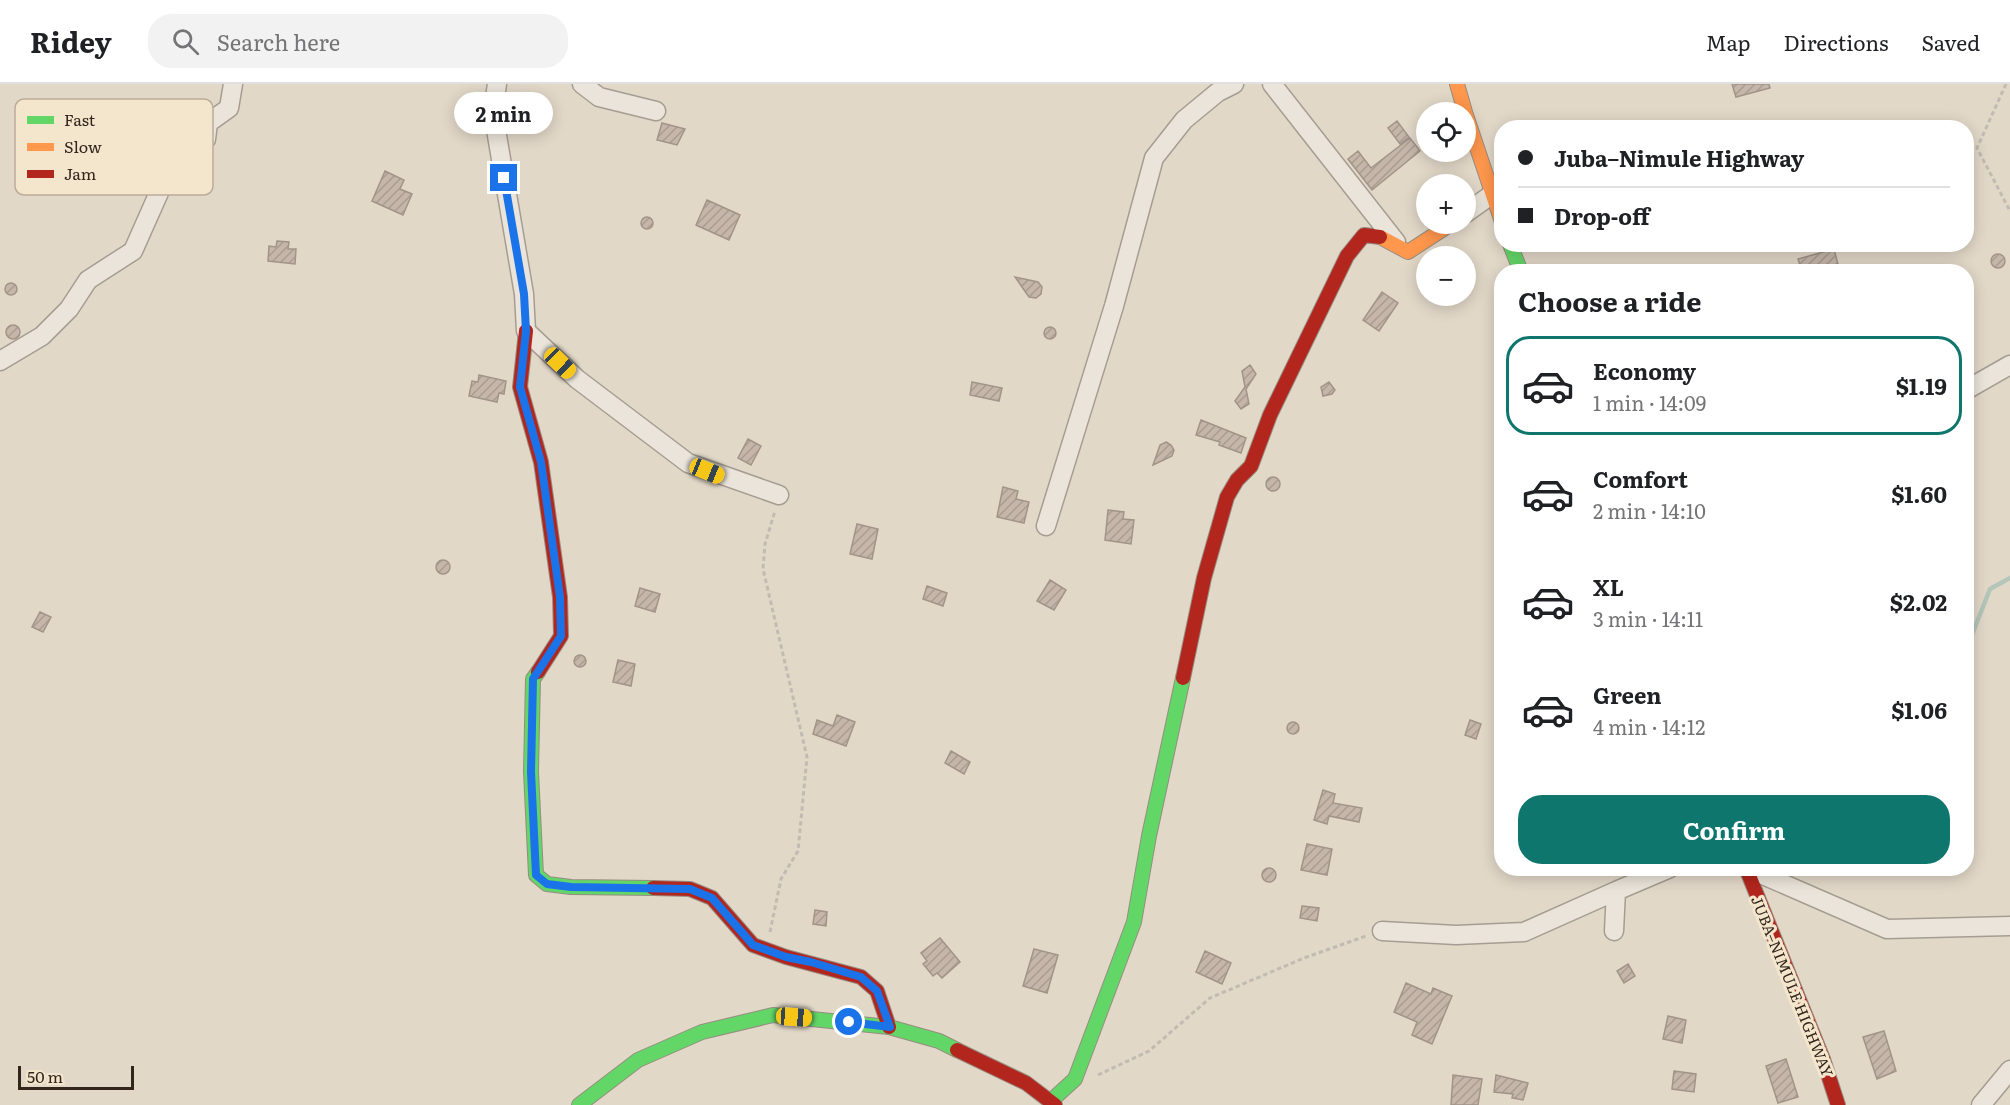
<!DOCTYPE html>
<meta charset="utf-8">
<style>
:root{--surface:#fff;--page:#f2f2f2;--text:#202124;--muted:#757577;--line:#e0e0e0;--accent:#0f766e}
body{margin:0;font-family:Literata,serif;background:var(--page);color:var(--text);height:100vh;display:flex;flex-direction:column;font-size:22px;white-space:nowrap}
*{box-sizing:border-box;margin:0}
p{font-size:20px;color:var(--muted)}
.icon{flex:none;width:33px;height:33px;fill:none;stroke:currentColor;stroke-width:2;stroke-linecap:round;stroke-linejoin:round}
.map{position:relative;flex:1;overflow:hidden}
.details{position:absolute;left:1494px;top:180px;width:480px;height:612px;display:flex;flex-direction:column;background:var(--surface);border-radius:24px;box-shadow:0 3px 15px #0003}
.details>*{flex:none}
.top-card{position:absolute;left:1494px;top:36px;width:480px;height:132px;border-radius:24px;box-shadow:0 3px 15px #0003;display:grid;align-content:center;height:132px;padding:0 24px;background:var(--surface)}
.controls{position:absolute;left:1416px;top:18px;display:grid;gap:12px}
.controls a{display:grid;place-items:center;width:60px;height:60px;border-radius:50%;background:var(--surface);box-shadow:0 3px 15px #0003;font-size:30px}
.scale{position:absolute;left:18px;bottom:15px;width:116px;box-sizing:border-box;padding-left:6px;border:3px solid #33251c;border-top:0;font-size:16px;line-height:21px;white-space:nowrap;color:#33251c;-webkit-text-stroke:4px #f4e6cd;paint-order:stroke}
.end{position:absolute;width:27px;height:27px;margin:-14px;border:8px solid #1a73e8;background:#fff;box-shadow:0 0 0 3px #fff}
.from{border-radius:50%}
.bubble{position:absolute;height:42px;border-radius:21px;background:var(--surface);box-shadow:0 3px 15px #0003;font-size:20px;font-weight:700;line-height:42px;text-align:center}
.car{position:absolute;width:18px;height:36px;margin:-18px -9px;border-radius:8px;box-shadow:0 0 4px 2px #0007;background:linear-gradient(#f5c518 24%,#345 0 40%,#f5c518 0 76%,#345 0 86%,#f5c518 0)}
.top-card b{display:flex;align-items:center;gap:21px;height:57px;font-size:22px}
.top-card b+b{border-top:2px solid var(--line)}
.top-card i{width:15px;height:15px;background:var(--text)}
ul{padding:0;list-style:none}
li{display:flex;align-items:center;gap:18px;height:99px;margin:0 12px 9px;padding:0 12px;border:3px solid transparent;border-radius:24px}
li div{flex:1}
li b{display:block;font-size:22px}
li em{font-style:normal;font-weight:700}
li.on{border-color:var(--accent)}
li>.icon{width:54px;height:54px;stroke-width:1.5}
h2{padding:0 24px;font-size:27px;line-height:72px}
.action{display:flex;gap:12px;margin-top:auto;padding:12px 24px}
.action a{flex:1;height:69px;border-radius:24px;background:var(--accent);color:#fff;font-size:24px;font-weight:700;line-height:69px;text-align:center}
header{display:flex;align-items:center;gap:36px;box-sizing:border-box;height:84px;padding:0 30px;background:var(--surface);border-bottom:2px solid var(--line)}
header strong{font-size:28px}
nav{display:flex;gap:33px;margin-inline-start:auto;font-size:21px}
.search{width:420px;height:54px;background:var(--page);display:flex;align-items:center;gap:15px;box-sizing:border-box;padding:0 21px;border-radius:24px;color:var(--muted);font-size:22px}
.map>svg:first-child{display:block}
</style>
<header>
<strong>Ridey</strong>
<div class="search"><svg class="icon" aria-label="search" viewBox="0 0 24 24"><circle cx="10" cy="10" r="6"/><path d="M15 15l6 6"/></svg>Search here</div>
<nav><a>Map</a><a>Directions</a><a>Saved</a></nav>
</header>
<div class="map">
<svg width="2010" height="1021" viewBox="0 0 2010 1021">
<defs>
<pattern id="building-hatch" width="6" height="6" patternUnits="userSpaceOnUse" patternTransform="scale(1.5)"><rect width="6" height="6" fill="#c5b6a9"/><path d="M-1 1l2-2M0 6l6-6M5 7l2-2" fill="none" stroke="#aa9c91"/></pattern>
</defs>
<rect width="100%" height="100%" fill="#e2d8c8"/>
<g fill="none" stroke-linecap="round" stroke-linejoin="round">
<path stroke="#b4c6b9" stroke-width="4.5" d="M1966,566L1990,505L2010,494"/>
</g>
<path fill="url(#building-hatch)" stroke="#a19488" stroke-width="1.5" d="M1732,0H1769L1770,4L1736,13Z
M1397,37L1409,53L1400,60L1388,44Z
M662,39L685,45L677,61L657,56Z
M1410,54L1420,67L1372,106L1348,75L1358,67L1371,84Z
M385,87L404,96L400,105L412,110L403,131L372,117Z
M707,116L740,131L729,156L696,141Z
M641 139a6 6 0 1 1 12 0a6 6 0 1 1-12 0Z
M277,157L289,158L288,165H296L295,180L268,177L269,162L276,163Z
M1834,165L1840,188H1802L1798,175Z
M1991 177a7 7 0 1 1 14 0a7 7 0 1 1-14 0Z
M1015,193L1038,198L1042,203L1041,210L1036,214L1029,213Z
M5 205a6 6 0 1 1 12 0a6 6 0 1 1-12 0Z
M1382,208L1398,219L1379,247L1363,236Z
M6 248a7 7 0 1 1 14 0a7 7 0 1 1-14 0Z
M1044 249a6 6 0 1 1 12 0a6 6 0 1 1-12 0Z
M1250,281L1256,290L1246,305L1249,320L1241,325L1235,317L1245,303L1242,287Z
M479,291L506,297L504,310L499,309L497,318L469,312L472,297L478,298Z
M972,298L1002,304L999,317L970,311Z
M1329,298L1335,306L1332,310L1323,312L1321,303Z
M1201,336L1246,354L1241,369L1219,361L1220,358L1196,351Z
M748,355L761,362L751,381L738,374Z
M1166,358L1171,361L1174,366L1172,372L1153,381L1160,361Z
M1266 400a7 7 0 1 1 14 0a7 7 0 1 1-14 0Z
M1003,403L1018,407L1016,415L1029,418L1024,439L997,433Z
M1108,426L1124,428L1123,435L1134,436L1131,460L1105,456Z
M857,440L878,445L872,475L850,470Z
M436 483a7 7 0 1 1 14 0a7 7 0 1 1-14 0Z
M1050,496L1066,506L1054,526L1037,517Z
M927,502L947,509L943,522L923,515Z
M640,504L660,510L655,528L635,522Z
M40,528L51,533L43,548L32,543Z
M574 577a6 6 0 1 1 12 0a6 6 0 1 1-12 0Z
M618,576L635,580L631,602L613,598Z
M837,631L855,638L846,662L813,650L817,636L833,642Z
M1470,636L1481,640L1476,655L1465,651Z
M1287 644a6 6 0 1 1 12 0a6 6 0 1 1-12 0Z
M951,667L970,678L964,690L945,679Z
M1323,706L1335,710L1333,719L1362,724L1359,738L1329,732L1327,740L1314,736Z
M1307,760L1332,765L1327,791L1301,786Z
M1262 791a7 7 0 1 1 14 0a7 7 0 1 1-14 0Z
M1302,822L1319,824L1317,837L1300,834Z
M815,826L827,828L826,842L813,840Z
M940,854L960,878L942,894L937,889L933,892L923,880L927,877L921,869Z
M1034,865L1058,871L1047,909L1023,902Z
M1205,867L1231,879L1222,900L1196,888Z
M1628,880L1635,892L1624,899L1617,887Z
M1406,899L1431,910L1433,904L1452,912L1432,960L1412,951L1417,938L1394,928Z
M1668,932L1686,936L1682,959L1663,955Z
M1884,947L1896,987L1877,995L1863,953Z
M1786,975L1798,1013L1778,1019L1766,982Z
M1674,987L1696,990L1694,1008L1672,1005Z
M1453,991L1482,995L1478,1021H1451Z
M1496,991L1528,999L1523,1016L1512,1014L1513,1010L1494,1008Z"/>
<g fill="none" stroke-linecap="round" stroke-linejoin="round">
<defs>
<path id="street" d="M497,0L493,28L524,210L526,247L577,295L688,379L779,411
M582,0L599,13L656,27
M1272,0L1396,158
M1466,129L1491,111
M0,277L42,252L69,225L88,196L133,167L173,77L206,55L208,39L229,24L233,0
M1966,306L2010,281
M1046,442L1114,222L1154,74L1184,36L1218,8L1234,0
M1747,784L1887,845L2010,842
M1616,807L1670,784
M1382,847L1456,851L1524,848L1616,807L1614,847
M1981,1021L2010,986"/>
<path id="fast" d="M1510,160L1521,188
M538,588L533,595L531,688L536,791L547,800L571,803L653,804
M1051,1017L1075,995L1134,838L1149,752L1183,594
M579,1021L638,976L702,948L773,931L889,943L939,957L957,966"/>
<path id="slow" d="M1457,0L1465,28
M1466,31L1502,138
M1380,153L1408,168L1451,140"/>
<path id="jam" d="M526,247L520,303L541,378L560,513L561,552L538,588
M1183,594L1204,494L1227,413L1237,396L1251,382L1270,331L1347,172L1364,151L1380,153
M1746,784L1823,975L1838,1021
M653,804L690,805L712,814L753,861L786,873L861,893L877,907L889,943
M957,966L1026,999L1055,1021"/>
</defs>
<use href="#street" stroke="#a69d92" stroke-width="21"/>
<use href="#fast" stroke="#968d82" stroke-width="16"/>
<use href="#slow" stroke="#968d82" stroke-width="16"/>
<use href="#jam" stroke="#968d82" stroke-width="16"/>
<path stroke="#c2bbb2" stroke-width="3" stroke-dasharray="4.5 3" stroke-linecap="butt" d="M2006,0L1977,64L2010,127
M770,848L781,795L798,767L807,673L763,485L765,460L775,427
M1098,991L1149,967L1210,914L1304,874L1366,852"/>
<use href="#street" stroke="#eae4da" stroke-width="18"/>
<use href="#fast" stroke="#63d668" stroke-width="14"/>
<use href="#slow" stroke="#ff974d" stroke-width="14"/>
<use href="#jam" stroke="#b3261e" stroke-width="14"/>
</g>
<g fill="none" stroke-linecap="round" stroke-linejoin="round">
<path stroke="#1a73e8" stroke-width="8" d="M504,94L524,210L526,247L520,303L541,378L560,513L561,552L533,595L531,688L536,791L547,800L571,803L690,805L712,814L753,861L786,873L811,878L861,893L877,907L890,943L849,938"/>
</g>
<g text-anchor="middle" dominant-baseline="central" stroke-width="6" stroke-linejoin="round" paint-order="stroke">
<g font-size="15" fill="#33251c" stroke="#f4e6cd">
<text transform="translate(1793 902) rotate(68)">JUBA–NIMULE HIGHWAY</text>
</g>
</g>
<rect x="15" y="15" width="198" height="96" rx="9" fill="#f4e6cd" stroke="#baac98" stroke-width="1.5"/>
<rect x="27" y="32" width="27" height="8" fill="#63d668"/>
<rect x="27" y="59" width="27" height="8" fill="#ff974d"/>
<rect x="27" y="86" width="27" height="8" fill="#b3261e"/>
<g font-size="16" fill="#33251c">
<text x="64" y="42">Fast</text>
<text x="64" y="69">Slow</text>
<text x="64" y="96">Jam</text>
</g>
</svg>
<div class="controls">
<a><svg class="icon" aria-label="locate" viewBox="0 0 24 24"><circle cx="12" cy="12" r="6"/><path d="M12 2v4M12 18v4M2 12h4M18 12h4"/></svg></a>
<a>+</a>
<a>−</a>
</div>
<div class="scale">50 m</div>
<i class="end from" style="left:849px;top:938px"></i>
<i class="end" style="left:504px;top:94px"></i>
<div class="bubble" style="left:454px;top:8px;width:99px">2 min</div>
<i class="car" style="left:560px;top:279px;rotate:134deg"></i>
<i class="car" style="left:707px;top:387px;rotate:112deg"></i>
<i class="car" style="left:794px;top:933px;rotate:94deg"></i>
<div class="top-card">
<b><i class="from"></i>Juba–Nimule Highway</b>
<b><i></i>Drop-off</b>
</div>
<section class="details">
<h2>Choose a ride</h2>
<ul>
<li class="on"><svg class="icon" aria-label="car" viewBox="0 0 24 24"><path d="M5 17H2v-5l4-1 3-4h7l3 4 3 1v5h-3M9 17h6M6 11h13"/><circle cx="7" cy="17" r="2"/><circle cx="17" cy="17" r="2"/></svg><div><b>Economy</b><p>1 min · 14:09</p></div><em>$1.19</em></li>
<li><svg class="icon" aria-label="car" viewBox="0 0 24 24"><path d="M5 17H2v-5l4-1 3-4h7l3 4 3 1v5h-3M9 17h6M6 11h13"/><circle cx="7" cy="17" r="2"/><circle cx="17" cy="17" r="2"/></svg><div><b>Comfort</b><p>2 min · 14:10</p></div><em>$1.60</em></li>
<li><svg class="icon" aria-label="car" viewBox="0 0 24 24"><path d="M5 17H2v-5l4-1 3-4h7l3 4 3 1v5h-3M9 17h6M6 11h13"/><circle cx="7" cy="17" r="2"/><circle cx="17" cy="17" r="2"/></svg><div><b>XL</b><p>3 min · 14:11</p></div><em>$2.02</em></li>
<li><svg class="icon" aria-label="car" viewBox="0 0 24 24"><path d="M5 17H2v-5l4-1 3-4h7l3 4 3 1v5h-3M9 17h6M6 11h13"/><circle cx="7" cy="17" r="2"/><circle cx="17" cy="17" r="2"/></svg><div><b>Green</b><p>4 min · 14:12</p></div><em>$1.06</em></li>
</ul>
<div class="action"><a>Confirm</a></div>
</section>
</div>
